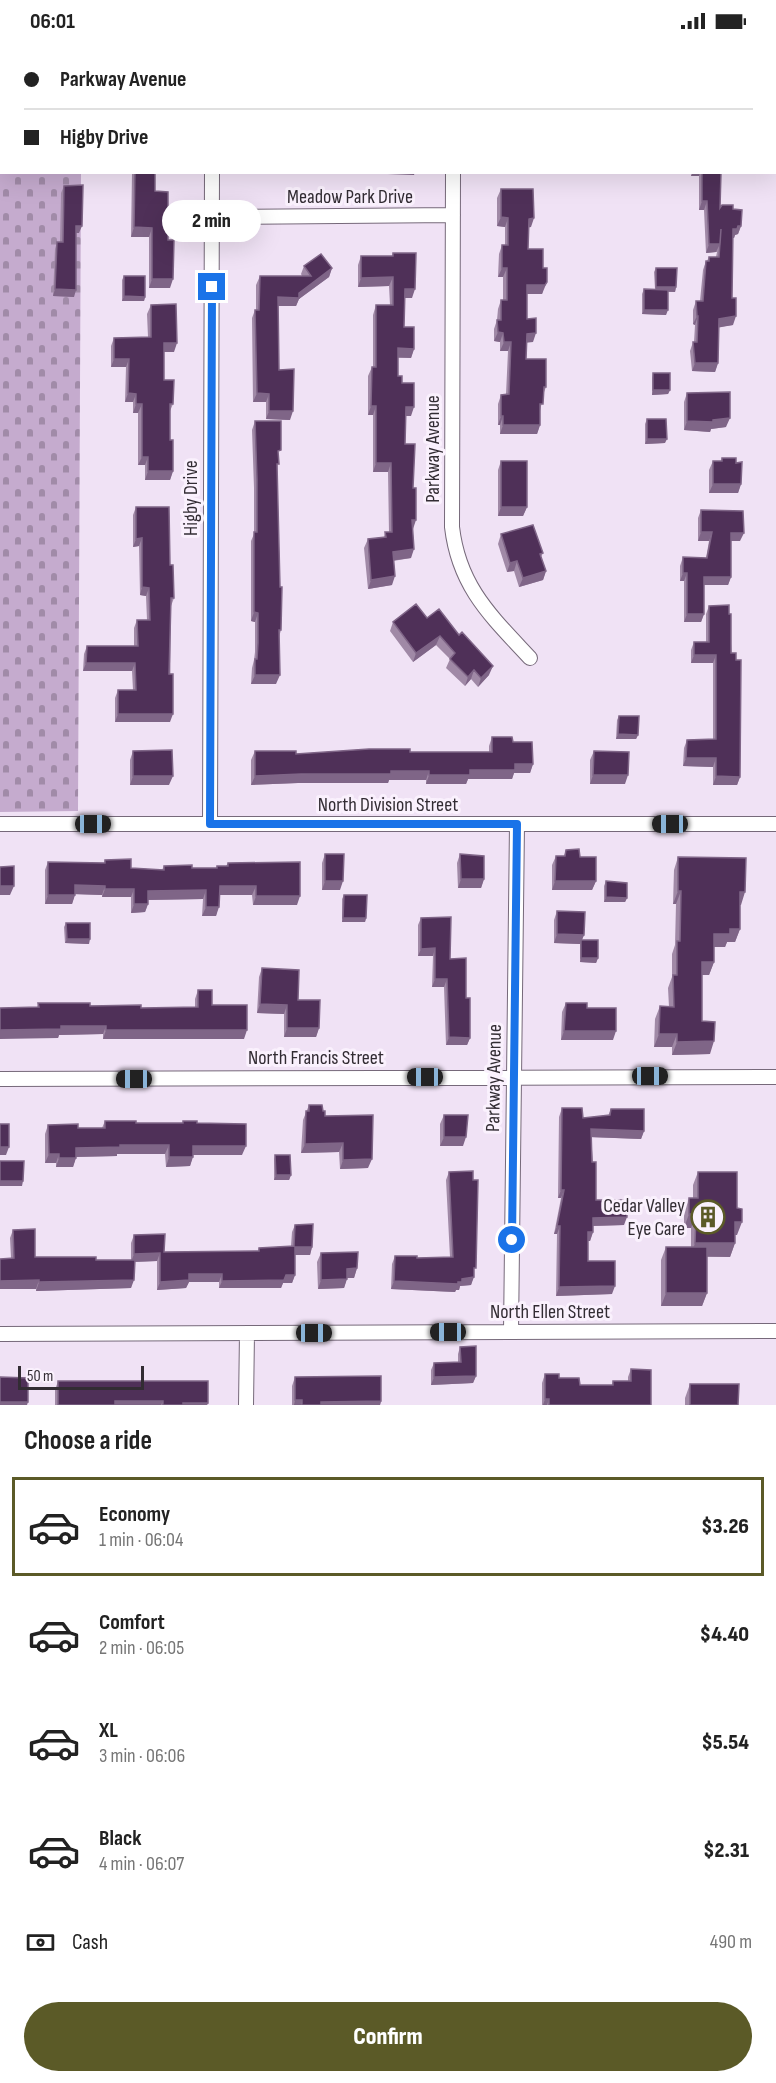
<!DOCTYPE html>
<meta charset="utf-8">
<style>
:root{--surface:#fff;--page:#f2f2f2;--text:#222;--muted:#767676;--line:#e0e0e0;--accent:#5b5a27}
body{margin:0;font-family:"Sofia Sans Condensed",sans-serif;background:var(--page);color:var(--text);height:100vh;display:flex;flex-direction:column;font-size:22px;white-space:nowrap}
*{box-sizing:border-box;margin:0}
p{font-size:20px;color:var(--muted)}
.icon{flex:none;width:33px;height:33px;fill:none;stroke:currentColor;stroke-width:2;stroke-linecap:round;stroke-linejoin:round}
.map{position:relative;height:1363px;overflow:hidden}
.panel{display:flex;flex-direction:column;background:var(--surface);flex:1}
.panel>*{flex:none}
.top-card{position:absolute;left:0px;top:0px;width:777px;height:132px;box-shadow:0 6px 24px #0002;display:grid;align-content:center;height:132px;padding:0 24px;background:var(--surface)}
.scale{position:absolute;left:18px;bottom:15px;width:126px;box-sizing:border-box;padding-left:6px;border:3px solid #322c33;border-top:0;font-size:16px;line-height:21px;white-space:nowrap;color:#322c33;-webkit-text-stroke:4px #faf1fd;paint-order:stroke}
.end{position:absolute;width:27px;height:27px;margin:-14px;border:8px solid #1a73e8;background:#fff;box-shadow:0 0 0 3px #fff}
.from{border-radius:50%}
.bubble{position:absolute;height:42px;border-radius:21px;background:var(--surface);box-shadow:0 6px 24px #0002;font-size:20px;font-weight:800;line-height:42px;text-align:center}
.car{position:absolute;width:18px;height:36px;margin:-18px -9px;border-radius:8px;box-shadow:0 0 4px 2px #0007;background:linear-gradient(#222 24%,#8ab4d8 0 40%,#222 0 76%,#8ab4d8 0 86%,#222 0)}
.top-card b{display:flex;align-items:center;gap:21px;height:57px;font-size:22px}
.top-card b+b{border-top:2px solid var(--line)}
.top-card i{width:15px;height:15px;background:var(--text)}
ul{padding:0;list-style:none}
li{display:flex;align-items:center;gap:18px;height:99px;margin:0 12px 9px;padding:0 12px;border:3px solid transparent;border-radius:0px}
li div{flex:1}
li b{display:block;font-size:22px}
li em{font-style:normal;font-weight:800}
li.current{border-color:var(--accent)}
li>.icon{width:54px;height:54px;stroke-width:1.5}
h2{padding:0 24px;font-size:27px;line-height:72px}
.pay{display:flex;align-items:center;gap:15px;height:66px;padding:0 24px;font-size:22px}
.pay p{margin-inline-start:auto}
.cta{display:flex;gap:12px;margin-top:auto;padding:12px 24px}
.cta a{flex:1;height:69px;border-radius:36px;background:var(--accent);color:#fff;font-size:24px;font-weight:800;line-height:69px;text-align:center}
.status{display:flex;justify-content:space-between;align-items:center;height:42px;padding:0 30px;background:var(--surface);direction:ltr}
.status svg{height:16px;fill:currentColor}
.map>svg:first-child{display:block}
</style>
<div class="status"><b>06:01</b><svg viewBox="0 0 49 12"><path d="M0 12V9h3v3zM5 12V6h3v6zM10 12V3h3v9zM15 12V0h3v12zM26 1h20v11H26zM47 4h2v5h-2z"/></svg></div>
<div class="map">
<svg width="776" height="1363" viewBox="0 0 776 1363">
<defs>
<pattern id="cemetery-stones" width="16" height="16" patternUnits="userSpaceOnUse" patternTransform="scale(1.5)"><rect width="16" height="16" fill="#c5abce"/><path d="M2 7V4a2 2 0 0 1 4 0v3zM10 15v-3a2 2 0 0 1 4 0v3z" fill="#a18ba8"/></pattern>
</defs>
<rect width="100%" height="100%" fill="#f0e2f5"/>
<path fill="url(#cemetery-stones)" d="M0,0H82V1L2,2V130L81,131L78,769L0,770Z"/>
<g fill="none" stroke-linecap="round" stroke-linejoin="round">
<defs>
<path id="street" d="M213,2V0
M453,130L452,485C459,545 491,574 530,616
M212,175L453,173
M0,782H776
M210,782L212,130
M0,1037L776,1035
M511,1290L517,782
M0,1292L776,1289
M246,1363L247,1291"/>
</defs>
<use href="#street" stroke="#76697a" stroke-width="16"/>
<use href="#street" stroke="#fff" stroke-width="14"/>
</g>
<path fill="#a089a6" d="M117,130H165L164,132H155V149L168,198L170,246H149V195H131L132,131Z
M692,130H734L721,131L720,166L733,167L741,184L738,192L735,193L734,196H733L732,256L733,283L719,285L718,321L715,330L692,329L690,309L693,300H694L695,283L693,282V268L696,259H700L703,228L706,219H707L709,215H716L717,210H716L706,211L704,168H699V134H691Z
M64,144L79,191H76L74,255L53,254L55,207L57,200H60L61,151Z
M501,147L531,185H529L528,207L543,249L542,252H527V277L533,300H527L526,317L546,345L544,350L540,369V383L537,392H500V383H498V362L501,353L506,352L508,309H500V300L494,299V287L497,278L498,267L501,258H503V235H498L499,212L502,203H505V185L497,184V156Z
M393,211L412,256H405L404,285L414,307L411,316H398V334L402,341L411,374H406L405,402L413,446V487L411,516L393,519L392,543L368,547L364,506L368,497L384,495L385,490H389L388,430H373V373H368V334L372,325H373V273L376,263H390L389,244L358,245V223L361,214H392Z
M304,224L332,226L329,235L299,257L296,264H278L279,328L290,378L266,377V360H253L252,276L255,268H256V243L260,234H302L301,232Z
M656,226L676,245L675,250H668L666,273L642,272V252L644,247H655L654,230Z
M124,234L145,255L144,259H122V238Z
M151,263L174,310H164V338L173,362L170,369V398L173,429L170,438H145V423H138V371H133V360H125L126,325H111V304L114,296L148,295L147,272Z
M653,331L670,348L668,352L652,353V336Z
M687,351L726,385L711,387L710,390L684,388V360Z
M647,377L665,401L645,402V382Z
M255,379L278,415L277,427L281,588L279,595L276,642H251L252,626L254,618L255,610V580L251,579V499L254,492V446L252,388Z
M722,416L741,442L738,451H709V428L713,419H721Z
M501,419L527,465L523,474H498V428Z
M136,465L170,523L174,556L171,564L170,680H115V656L118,648H133L132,629H83L84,612L87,604H134V586L137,578H147L146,554L140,553L139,504L133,505V473Z
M701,468L740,499H731V535L728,543H704V572L701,580H684V539H680V524L683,515L706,516L709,499H698V476Z
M501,492L543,511L541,515L546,529L543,538L519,545L514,529L507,530L498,502Z
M709,564L729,572L740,735L737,743H713V725L683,724L684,706L687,698L713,697V621H691V608L694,600H706V572Z
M427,576L489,633L478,645L471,637L465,644L446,626L450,617L436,603L413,620L390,589L393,580Z
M619,674L638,693L636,697H616L617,678Z
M492,695L513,700L533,722L530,731H514L512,737H468L466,742H426V738H389L388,741H298L251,743V718L255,709L296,712L410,710H489V704Z
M133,709L169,743H130V718Z
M594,709L625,742H590V718Z
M566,808L580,815L596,839L592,848H552V823L556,814H564Z
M325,812L340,848H322V821Z
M460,812L484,837L481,846H458L457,821Z
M678,815L741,863H740V887L735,900H727L725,905H714V920L709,933H702V979L710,1012L672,1013V1005H654L655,977L660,964L669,965L668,946L672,935V912L675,903L676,862H673L674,828Z
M105,818L131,826L162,828L164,824L192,826H216L217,824H226L228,821L297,863H253L252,853H220L216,874H202L203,857L148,858V862L145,870L131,871V855H102V853L75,852L72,862H45V828L48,820L104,821Z
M606,839L627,856L625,860H604V844Z
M344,853L366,876L365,880H342V857Z
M557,869L584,893L582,898L598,916L596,921L580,920V902L554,901V878Z
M421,876L450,917L466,956L470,996L467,1003H446L444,945H432L433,914H418V883Z
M66,881L89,902L65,901L64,885Z
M262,926L319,986L316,995H284V972L257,971L259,935Z
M198,948L244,997H103V992L59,993L58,996L37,965L38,961L141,966L195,965V957Z
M566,961L587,966L613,998H561L562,970Z
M309,1063L323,1069L325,1074L368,1126L340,1127L339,1110L301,1111L303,1078Z
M562,1066L583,1076L608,1074L611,1067L644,1089L641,1097L591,1095L596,1158L624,1183L593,1184V1190L590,1199H588V1219L612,1252L556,1254L557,1192H554L561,1156H558L559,1075Z
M444,1073L463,1104H440V1082Z
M105,1079L136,1081H183V1079L197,1081L242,1113H193L190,1124L166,1125L165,1112H117V1114L76,1115L73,1125H56V1121H45V1092L48,1083L78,1086H102Z
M275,1113L291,1133L289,1138H274V1117Z
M449,1130L474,1232L471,1243L460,1244L459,1248H456L455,1250L391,1247L392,1222L395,1214L417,1216L450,1215L446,1138Z
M698,1130L737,1193H735V1201L730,1215H707V1251L702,1264H661V1218L666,1205H691V1186H684V1169L689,1156H693V1143Z
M295,1183L312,1205L310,1213H295V1233L292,1241H283L281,1246H219V1240H189L186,1246L157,1248V1219L135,1220L131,1246L36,1249V1247L11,1216L10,1196L13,1188L35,1215L96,1218H131V1201L134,1193L164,1210L258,1209L259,1206L291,1204L292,1190Z
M321,1211L357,1226L354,1236H347L344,1246L318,1247L317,1220Z
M460,1305L476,1334L473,1341L431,1343V1328L434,1321L458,1320V1312Z
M631,1327L651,1363H542V1341L545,1332L580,1343H612L613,1339H628V1335Z
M295,1335L381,1359L380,1363H292V1344Z
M58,1339L208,1361L207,1363H55V1348Z
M690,1342L738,1363H685V1356Z"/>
<path fill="#7f6587" d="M671,0H697L696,2H670Z
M153,130H165L164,132H152Z
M362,130H415L414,133L361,131Z
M693,130H700L699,134H691Z
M702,159H707L704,168H699Z
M501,175L508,176L505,185L497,184Z
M534,176L531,185L526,186L529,177Z
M76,184H82L79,191H74Z
M738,184H741L738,192L735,193L734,196H730L733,187Z
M134,185L152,186L149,195H131Z
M709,202H720L716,210L706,211Z
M332,226L329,235L299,257L296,264H275L278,255Z
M502,226H507L503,235H498Z
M393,235L389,244L358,245L361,236Z
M152,237H173L170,246H149Z
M547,240L542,252H523L527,243Z
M656,245H676L675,250L655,249Z
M55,247L76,248L74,255L53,254Z
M405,247H415L412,256H402Z
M124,254L145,255L144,259H122Z
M644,268H668L666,273L642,272Z
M697,274H698L695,283L693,282Z
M736,274L733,283L716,286L719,277Z
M498,290L503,291L500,300L494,299Z
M536,291L533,300L524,301L527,292Z
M504,300H511L508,309H500Z
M164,301H177L174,310H161Z
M398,306L414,307L411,316L395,315Z
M114,317H129L126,325H111Z
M695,321H718L715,330L692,329Z
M653,348H670L668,352L652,353Z
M128,351L136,352L133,360H125Z
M257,351L269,352L266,360H253Z
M136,362H142L138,371H133Z
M371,364H376L373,373H368Z
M406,365H414L411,374H403Z
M269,369H293L290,378L266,377Z
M501,374H503L500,383H498Z
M730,376L726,385L711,387L710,390L684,388L687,379Z
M503,383H540L537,392H500Z
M647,397H667L665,401L645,402Z
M142,415H148L145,423H138Z
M376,421H391L388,430H373Z
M148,429H173L170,438H145Z
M713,442H741L738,451H709Z
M501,465H527L523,474H498Z
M412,478H416L413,487Z
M701,490H712L709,499H698Z
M731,491H744L740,499H728Z
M142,496L139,504L133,505L136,497Z
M414,507L411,516L389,519L393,510Z
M517,519L514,529L507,530L510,521Z
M546,529L543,538L519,545L523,536Z
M683,531H687L684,539H680Z
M395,534L392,543L368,547L371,538Z
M704,535H731L728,543H701Z
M142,545L149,546L146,554L140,553Z
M254,570L258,571L255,580L251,579Z
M687,572H704L701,580H684Z
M440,594L436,603L413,620L416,611Z
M694,613H716L713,621H691Z
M86,621H135L132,629H83Z
M493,624L489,633L478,645L481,636Z
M474,628L471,637L465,644L468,635Z
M255,633H280L276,642H251Z
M118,672H173L170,680H115Z
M618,692L638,693L636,697H616Z
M686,716H716L713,725L683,724Z
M515,722H533L530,731H514L512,737H468L466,742H426L429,733Z
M391,729H429L426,738H389L388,741H298L251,743L255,734Z
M593,733H628L625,742H590Z
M133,734H173L169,743H130Z
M716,734L740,735L737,743H713Z
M461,837H484L481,846H458Z
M325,839H343L340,848H322Z
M555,839H596L592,848H552Z
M75,843L105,844L102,853L71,852Z
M0,844H14L10,853H0Z
M220,844H256L252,853H216Z
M105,847H134L131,855H102Z
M206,848L203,857L145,858L148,849Z
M678,849H681L676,862H673Z
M740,850H745L741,863H735Z
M48,853H75L72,862H45Z
M256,854H300L297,863H253Z
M606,855L627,856L625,860H604Z
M134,862H148L145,870L131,871Z
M206,865H219L216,874H202Z
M343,876H366L365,880H342Z
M730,887H740L735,900H727L725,905H709L714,892Z
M557,892L584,893L580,902L554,901Z
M67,897H90L89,902L65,901Z
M435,906L433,914H418L421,907Z
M581,916H598L596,921L580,920Z
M702,920H714L709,933H698Z
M435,937H447L444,945H432Z
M260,962L287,963L284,972L257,971Z
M61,984H106L103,992L59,993L58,996L0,997V988Z
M287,986H319L316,995H284Z
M106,988H247L244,997H103Z
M564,989H616L613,998H561Z
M659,992H677L672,1005H654Z
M449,995L470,996L467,1003H446Z
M714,999L710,1012L672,1013L677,1000Z
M591,1087L644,1089L641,1097L588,1095Z
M444,1095H466L463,1104H440Z
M343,1101L339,1110L301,1111L305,1102Z
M120,1103H169L165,1112H117V1114L73,1115L76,1106Z
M193,1104H246L242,1113H190Z
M0,1105H9L6,1113H0Z
M49,1112H59L56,1121H45Z
M169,1115H193L190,1124L166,1125Z
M59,1116H76L73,1125H56Z
M372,1117L368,1126L340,1127L343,1118Z
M276,1133H291L289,1138H274Z
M0,1139H23L22,1144H0Z
M561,1148H564L561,1156H558Z
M689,1172H696L691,1186H684Z
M627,1175L624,1183L590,1184L593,1176Z
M735,1180H742L737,1193H730Z
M557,1184H560L557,1192H554Z
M588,1190H593L590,1199H585Z
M695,1201H735L730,1215L691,1214Z
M295,1205H312L310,1213H292Z
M160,1211L157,1219L131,1220L134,1212Z
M357,1226L354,1236H344L347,1227Z
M189,1232H222L219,1240H189L186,1246L157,1248L160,1240Z
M286,1233H295L292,1241H283L281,1246H219L222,1239Z
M474,1235L471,1243L460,1244L459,1248H456L455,1250L391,1247L394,1239L458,1240L462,1237Z
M347,1237L344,1246L318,1247L321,1238Z
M39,1238L36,1247H0V1239Z
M134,1238L131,1246L36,1249L39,1240Z
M615,1244L612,1252L556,1254L559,1245Z
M666,1251H707L702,1264H661Z
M476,1334L473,1341L431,1343L434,1335Z
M545,1357H549L547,1363H543Z
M295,1358H302L301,1363H294Z
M115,1359H163L161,1363H113Z
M381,1359L380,1363H320L321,1360Z
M0,1360H28L27,1363H0Z
M183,1361H208L207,1363H183Z"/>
<path fill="#4f3058" stroke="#7f6587" stroke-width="1.5" d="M125,0H156V2H124Z
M265,0H299V2H265Z
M698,0H718V2H698Z
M135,130H155V149L168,150V198H174L173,237H152V186L134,185Z
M702,130H721L720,166L722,163H733V167L742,168L741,184H738L737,187H733L732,256H736V274L719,277L718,321H695L693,300H697L698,274H697L696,259H703L706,219H709V215H719L721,187L720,202H709L707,159H702Z
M83,143L82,184H76V248L55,247L57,200H63L64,144Z
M501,147H533L534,176L529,177L528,207H543V226H547V240L545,243H527V277L536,276V291L527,292L526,317H546V345H544L543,362H540V383H503V374H501V353L509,352L511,300H504L503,291L498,290L497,278H501V258H507V226H502V203H508V176L501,175Z
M393,211H416L415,247H405L404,285H414V307L398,306V334H402V341H414V365H406L405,402H415L413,446H416V478H412L414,507L393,510L395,534L371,538L368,497L386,495L385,490H392L391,421H376V364H371L372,325H376V263H393V235L361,236V214H393Z
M321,212L332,226L299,251V256L278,255L279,328L294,327L293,369H269V352L257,351L255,268H259L260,234H311L304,224Z
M656,226H677L676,245H656Z
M124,234H145V255L124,254Z
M644,247L668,248V268H644Z
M176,262L177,301H164V338H174L173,362H170V398H173V429H148V415H142V362H136V352L128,351L129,317H114V296L151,295V263Z
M653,331H670V348H653Z
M730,350V376L713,378V380L687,379V351Z
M647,377H666L667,397H647Z
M255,379H281V408L278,409L279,422H277L280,545H282L281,588H279L280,633H255V617H257L258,601V571L254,570V490H257V437Z
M722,416H736V421L742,420L741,442H713V419H722Z
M501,419H527V465H501Z
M136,465H169L170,523H173L174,556H171L169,632H173V672H118V648H136L135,621H86L87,604H138L137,578H150L149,546L142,545V496L136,497Z
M701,468L743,469L744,491H731V535H704V572H687V531H683V515L707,516L712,490H701Z
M533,483L543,511L540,512L546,529L523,536L517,519L510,521L501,492Z
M416,562L427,576L439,567L459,593L462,590L493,624L481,636L474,628L468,635L450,617L455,611L440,594L416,611L393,580Z
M729,563V572H731V611H736V618H741L740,735L716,734V716H686L687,698L716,697V613H694V600H709V564Z
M619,674H639L638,693L618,692Z
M492,695H512L513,700H532L533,722H515V728H470V733H429V729H391V732H301L255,734V709H296V712L369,707H410V710H492Z
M172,708L173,734H133V709Z
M594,709L629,710L628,733H593Z
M579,807L580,815H596V839H555L556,814H565L566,808Z
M325,812H344L343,839H325Z
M460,812L484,814V837H461Z
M678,815L746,816L745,850H740V887H730V892H714V920H702V979L715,980L714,999L677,1000V992H659L660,964L674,965L673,933H677V899H680L681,849H678Z
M131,817V826L164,828V824L192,823V826H217V824H228V821L300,820V854H256V844H220L219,865H206V848L148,849V862H134V847H105V844L75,843V853H48V820L105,821V818Z
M14,824V844H0V825Z
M606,839L627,841V856L606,855Z
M344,853H367L366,876H343Z
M557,869L585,870L584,893L557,892Z
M451,875L450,917L466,916V956H470V996L449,995L447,937H435V906L421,907V876Z
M66,881H90V897H67Z
M581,898H598V916H581Z
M262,926L299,928L298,958H320L319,986H287V963L260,962Z
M198,948H212V963H247V988H106V984H61V987L0,988V966L39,965L38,961H90V964L141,963V966L198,965Z
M566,961H587V966H616V989H564Z
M309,1063H322L323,1069H325V1074L373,1073L372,1117L343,1118V1101L305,1102L306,1069H309Z
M562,1066H582L583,1076L610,1073L611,1067H644V1089L591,1087L592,1120H596V1158H627V1175L593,1176V1190H588V1219H615V1244L559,1245L560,1184H557L564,1148H561Z
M444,1073H468L466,1095H444Z
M105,1079H136V1081H183V1079H197V1081L246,1082V1104H193V1115H169V1103H120V1105L76,1106V1116H59V1112H49L48,1083L78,1082V1086H105Z
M0,1082H9V1105H0Z
M275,1113H290L291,1133H276Z
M0,1119H24L23,1139H0Z
M473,1129V1138H478L476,1226H474V1235L462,1237V1240H458V1242L394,1239L395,1214H417V1216L453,1215L449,1130Z
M698,1130H737V1166L742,1167V1180H735V1201H695L696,1172H689V1156H698Z
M313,1182L312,1205H295V1233H286L284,1238L222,1239V1232H189V1238L160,1240V1211L134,1212V1193L165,1192L164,1210L259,1209V1206L294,1204L295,1183Z
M35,1187V1215H96V1218H135L134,1238L39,1240V1238L0,1239V1217L14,1216L13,1188Z
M666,1205H707V1251H666Z
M358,1210L357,1226L347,1227V1237L321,1238V1211Z
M476,1304V1334L434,1335V1321L461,1320L460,1305Z
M631,1327L651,1328V1363H549V1357H545V1332H559V1336H579L580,1343H613V1339H631Z
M381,1334V1359L321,1360V1363H302V1358H295V1335Z
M0,1335L28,1336V1360H0Z
M58,1339H208V1361H183V1363H163V1359H115V1363H58Z
M690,1342H739L738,1363H690Z"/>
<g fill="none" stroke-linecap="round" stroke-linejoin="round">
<path stroke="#1a73e8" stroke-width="8" d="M212,245L210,782H517L512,1198"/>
</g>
<defs>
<symbol id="building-ring" viewBox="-11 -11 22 22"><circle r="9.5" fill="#faf1fd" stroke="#5b5a27" stroke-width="1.5"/><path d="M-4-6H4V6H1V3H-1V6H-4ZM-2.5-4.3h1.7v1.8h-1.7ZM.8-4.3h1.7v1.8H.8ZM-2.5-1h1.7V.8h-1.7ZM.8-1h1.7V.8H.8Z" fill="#5b5a27"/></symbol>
</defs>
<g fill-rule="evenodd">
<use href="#building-ring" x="689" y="1156" width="38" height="38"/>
</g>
<g text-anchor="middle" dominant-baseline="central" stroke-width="6" stroke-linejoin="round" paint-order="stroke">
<g font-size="20" fill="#322c33" stroke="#faf1fd">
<text x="350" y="155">Meadow Park Drive</text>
<text transform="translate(433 407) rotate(-90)">Parkway Avenue</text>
<text transform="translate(191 456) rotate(-90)">Higby Drive</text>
<text x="388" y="763">North Division Street</text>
<text x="316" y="1016">North Francis Street</text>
<text transform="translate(494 1036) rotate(-89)">Parkway Avenue</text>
<text x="550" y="1270">North Ellen Street</text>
</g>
<g font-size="20" fill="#322c33" stroke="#faf1fd" text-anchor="end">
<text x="685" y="1164">Cedar Valley<tspan x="685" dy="23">Eye Care</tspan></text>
</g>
</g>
</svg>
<div class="scale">50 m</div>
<i class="end from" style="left:512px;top:1198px"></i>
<i class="end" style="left:212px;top:245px"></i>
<div class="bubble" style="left:162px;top:158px;width:99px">2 min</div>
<i class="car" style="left:93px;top:782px;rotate:90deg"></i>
<i class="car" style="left:670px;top:782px;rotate:270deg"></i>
<i class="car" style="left:650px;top:1034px;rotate:90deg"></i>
<i class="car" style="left:425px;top:1035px;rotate:270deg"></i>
<i class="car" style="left:134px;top:1037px;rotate:270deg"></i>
<i class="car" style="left:448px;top:1290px;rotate:270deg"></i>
<i class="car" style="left:314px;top:1291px;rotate:90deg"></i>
<div class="top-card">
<b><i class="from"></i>Parkway Avenue</b>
<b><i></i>Higby Drive</b>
</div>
</div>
<section class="panel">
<h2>Choose a ride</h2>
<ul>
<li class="current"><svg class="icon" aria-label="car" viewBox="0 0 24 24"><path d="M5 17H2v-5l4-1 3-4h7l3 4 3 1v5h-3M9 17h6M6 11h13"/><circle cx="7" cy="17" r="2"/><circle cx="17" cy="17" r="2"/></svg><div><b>Economy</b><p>1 min · 06:04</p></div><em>$3.26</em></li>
<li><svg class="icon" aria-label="car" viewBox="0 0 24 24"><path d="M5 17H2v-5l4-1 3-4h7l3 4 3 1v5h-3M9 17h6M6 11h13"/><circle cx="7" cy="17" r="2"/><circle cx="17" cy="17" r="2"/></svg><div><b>Comfort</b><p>2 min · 06:05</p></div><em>$4.40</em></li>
<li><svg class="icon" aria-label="car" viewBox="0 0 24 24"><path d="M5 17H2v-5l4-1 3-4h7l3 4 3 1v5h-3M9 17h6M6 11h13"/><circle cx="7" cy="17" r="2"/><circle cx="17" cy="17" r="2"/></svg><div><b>XL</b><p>3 min · 06:06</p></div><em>$5.54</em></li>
<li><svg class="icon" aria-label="car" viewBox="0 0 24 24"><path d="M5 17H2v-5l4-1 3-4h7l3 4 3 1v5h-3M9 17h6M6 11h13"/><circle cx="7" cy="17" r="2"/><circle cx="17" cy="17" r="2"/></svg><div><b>Black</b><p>4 min · 06:07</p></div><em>$2.31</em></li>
</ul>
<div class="pay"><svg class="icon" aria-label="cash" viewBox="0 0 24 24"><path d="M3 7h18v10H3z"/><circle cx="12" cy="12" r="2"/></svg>Cash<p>490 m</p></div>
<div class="cta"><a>Confirm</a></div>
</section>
